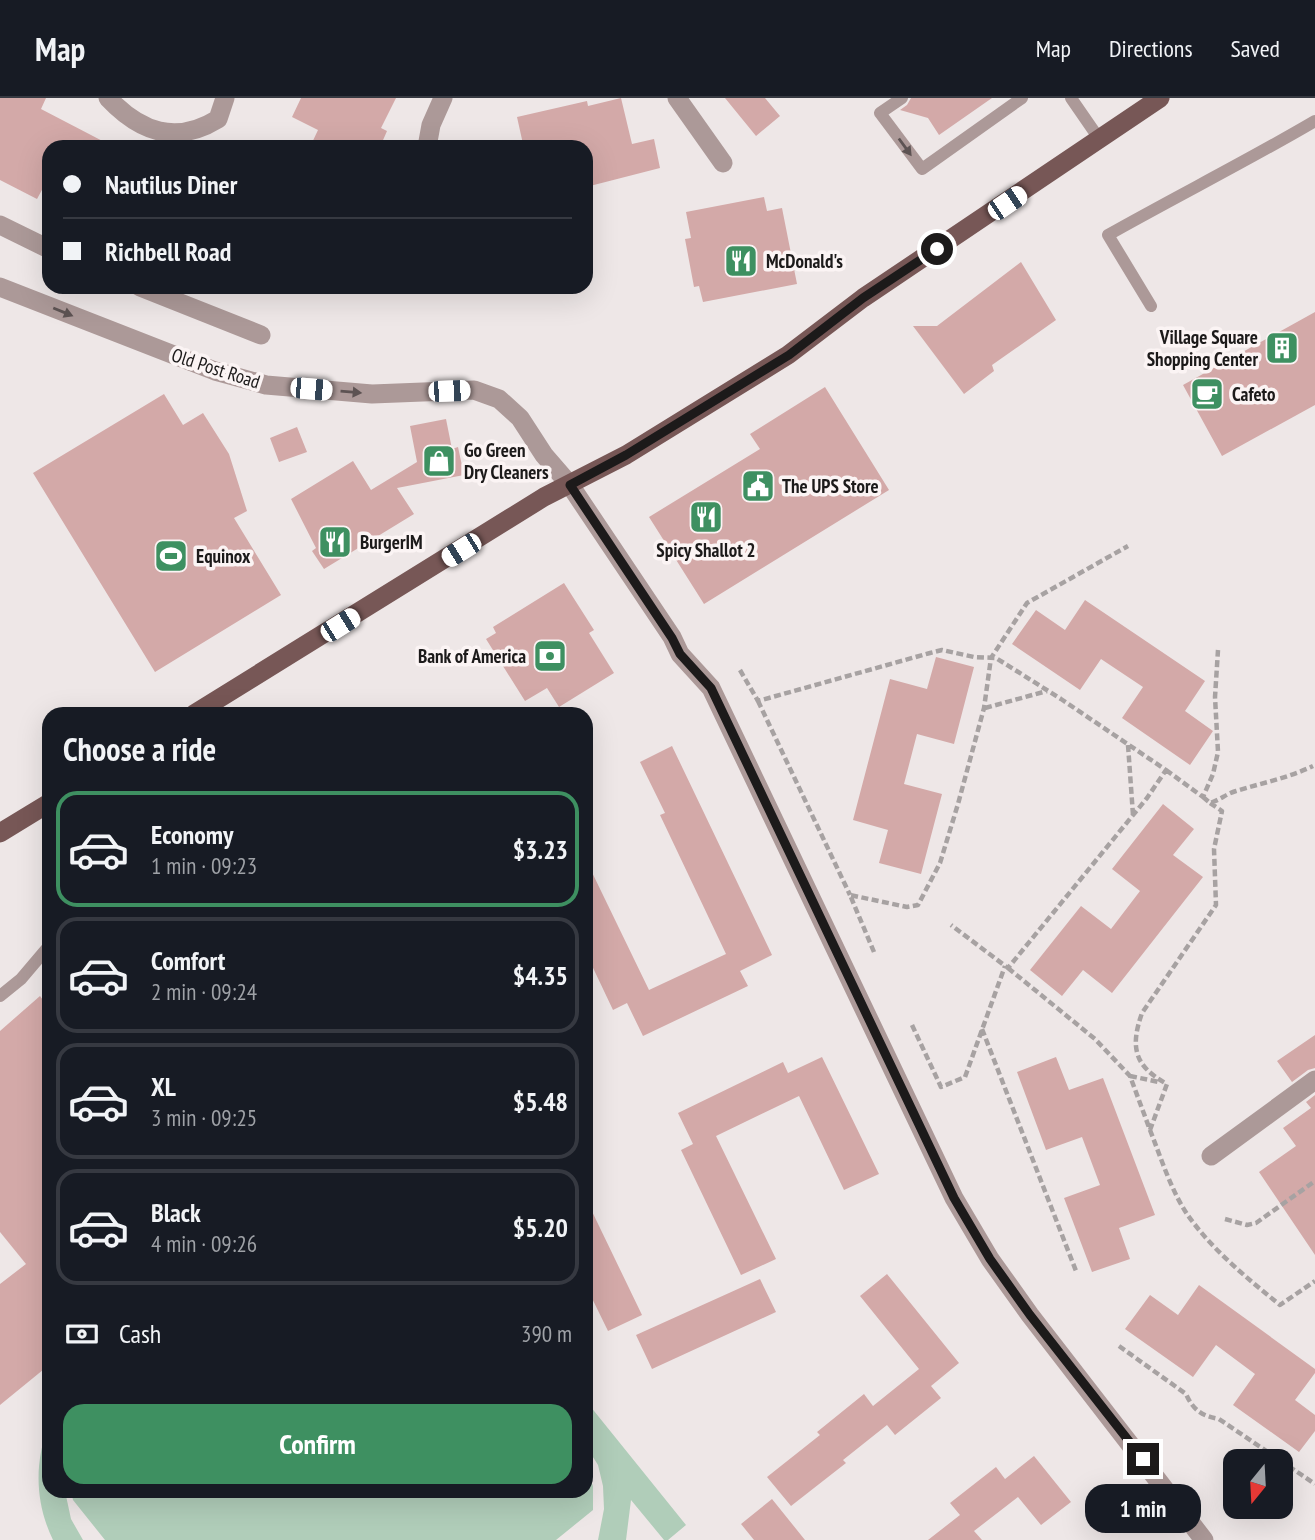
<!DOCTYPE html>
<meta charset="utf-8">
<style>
:root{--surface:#171b24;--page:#242831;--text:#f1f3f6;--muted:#9ea1a6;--line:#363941;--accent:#3e9061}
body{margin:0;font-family:"PT Sans Narrow",sans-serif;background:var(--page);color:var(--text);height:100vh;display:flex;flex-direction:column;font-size:26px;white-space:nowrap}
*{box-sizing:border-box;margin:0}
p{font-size:23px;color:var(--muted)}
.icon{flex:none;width:38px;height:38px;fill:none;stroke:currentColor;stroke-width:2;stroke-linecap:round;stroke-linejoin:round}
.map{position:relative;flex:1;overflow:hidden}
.details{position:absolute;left:42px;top:609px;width:551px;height:791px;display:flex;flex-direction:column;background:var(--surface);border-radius:21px;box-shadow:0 7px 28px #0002}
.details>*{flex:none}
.hud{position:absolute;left:42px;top:42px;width:551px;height:154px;border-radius:21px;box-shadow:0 7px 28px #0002;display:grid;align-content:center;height:154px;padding:0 21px;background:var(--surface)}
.needle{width:46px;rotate:198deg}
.fabs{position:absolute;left:1223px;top:1351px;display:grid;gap:14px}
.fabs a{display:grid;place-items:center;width:70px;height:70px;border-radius:14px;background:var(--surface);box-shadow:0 7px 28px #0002;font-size:35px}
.end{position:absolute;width:32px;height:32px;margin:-16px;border:9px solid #1c1a1a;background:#fff;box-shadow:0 0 0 4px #fff}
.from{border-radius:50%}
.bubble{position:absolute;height:49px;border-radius:21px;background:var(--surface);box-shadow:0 7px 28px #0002;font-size:23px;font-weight:700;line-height:49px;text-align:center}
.car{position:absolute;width:21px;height:42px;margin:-21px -10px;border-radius:9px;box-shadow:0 0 5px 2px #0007;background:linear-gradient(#fff 24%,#345 0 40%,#fff 0 76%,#345 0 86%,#fff 0)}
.hud b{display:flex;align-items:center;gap:24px;height:66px;font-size:26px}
.hud b+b{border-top:2px solid var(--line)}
.hud i{width:18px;height:18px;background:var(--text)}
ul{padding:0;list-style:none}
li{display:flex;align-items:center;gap:21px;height:116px;margin:0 14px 10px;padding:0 7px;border:4px solid var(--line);border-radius:21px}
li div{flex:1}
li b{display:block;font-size:26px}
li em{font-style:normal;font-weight:700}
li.active{border-color:var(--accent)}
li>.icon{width:63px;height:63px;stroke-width:1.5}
h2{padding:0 21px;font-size:32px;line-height:84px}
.pay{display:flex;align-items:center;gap:18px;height:77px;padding:0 21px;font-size:26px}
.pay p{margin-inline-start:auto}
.primary-button{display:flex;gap:14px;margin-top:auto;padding:14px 21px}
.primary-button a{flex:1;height:80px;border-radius:21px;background:var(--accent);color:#fff;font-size:28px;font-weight:700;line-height:80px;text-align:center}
header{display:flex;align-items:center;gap:42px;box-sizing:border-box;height:98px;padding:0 35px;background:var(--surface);border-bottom:2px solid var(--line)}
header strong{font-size:33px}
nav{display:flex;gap:38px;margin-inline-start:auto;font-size:24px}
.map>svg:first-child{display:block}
</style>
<header>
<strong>Map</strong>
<nav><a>Map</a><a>Directions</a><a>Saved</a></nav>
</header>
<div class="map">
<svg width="1315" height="1442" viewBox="0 0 1315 1442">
<rect width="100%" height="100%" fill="#eee7e7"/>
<path fill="#b0cdb9" d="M586,1303L686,1427L668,1442H664L631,1402L626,1442H598L604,1411L603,1388L598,1367L586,1348Z
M49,1326V1393H65L71,1421L83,1442H53C35,1405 34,1365 49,1326Z
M586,1371L593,1388V1412L556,1442H105L73,1402L71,1393H586Z"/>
<path fill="#d3a9a8" d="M0,0H46L41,11L114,49H49V79L37,101L0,82Z
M301,0H396L381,30L387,33L380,49H310L318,32L292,19Z
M621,0L632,46L654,41L660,70L586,89V49H531L530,44L523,46L517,19L587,3L588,8Z
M725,0H765L780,18L756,38Z
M911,0H992L939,37L928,20L900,12L907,7Z
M764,99L767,113L782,110L797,186L703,204L699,188L694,189L685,141L691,140L686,114Z
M1021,164L1056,222L992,267L994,273L964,296L913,228H937Z
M1315,214V307L1222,358L1183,287Z
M825,289L889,392L704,506L649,419L760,351L750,336Z
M164,296L183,327L203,315L229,356L247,413L234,420L281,497L155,574L33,375Z
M446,321L452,351L458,349L464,377L397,390L414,416L324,471L312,453L316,450L291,401L353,363L371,392L417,364L410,328Z
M297,329L307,354L279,364L270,340Z
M564,485L594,532L589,535L614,575L559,609L547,590L525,603L486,541L496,535L493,529Z
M1085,502L1205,583L1185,613L1213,633L1190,667L1122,620L1143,589L1101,561L1080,592L1012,546L1036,512L1065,532Z
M936,559L974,569L954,646L917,636L904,686L942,696L921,776L879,765L888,732L853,722L890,581L927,591Z
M672,648L772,857L740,873L748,888L643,938L627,905L613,912L586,855V762L649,892L726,856L660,717L665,715L640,664Z
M1163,706L1194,731L1173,757L1203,779L1112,895L1083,872L1062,898L1030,872L1081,808L1111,831L1140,793L1112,771Z
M40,898L49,910V1267L0,1307V1186L26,1166L0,1134V933Z
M1315,937V970L1308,972L1292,984L1277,963Z
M822,959L879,1076L844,1092L799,998L716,1038L776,1161L741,1177L681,1052L693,1046L678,1015L783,964L788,975Z
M1056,959L1069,992L1103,980L1155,1117L1119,1130L1130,1161L1092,1174L1064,1100L1100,1087L1082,1039L1046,1052L1017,974Z
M1315,997V1157L1259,1074L1296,1048L1283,1030L1311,1010L1306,1004Z
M586,1101L642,1217L608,1233L586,1188Z
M887,1176L959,1265L931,1288L941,1300L895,1337L887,1327L843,1362L846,1365L791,1408L767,1379L820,1337L817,1334L864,1296L873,1308L919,1271L860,1198Z
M760,1181L776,1214L652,1271L636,1237Z
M1199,1187L1315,1271V1275L1295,1302L1315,1317V1333L1299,1354L1233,1307L1255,1276L1216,1247L1193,1279L1125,1231L1150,1197L1178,1217Z
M1034,1358L1071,1404L1041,1427L1018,1399L974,1433L982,1442H928L960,1417L950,1405L996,1369L1005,1381Z
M772,1401L805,1442H754L741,1426Z"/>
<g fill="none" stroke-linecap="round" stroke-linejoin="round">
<path stroke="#a7a2a2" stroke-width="4.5" stroke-dasharray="7 3.5" stroke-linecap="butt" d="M740,572L758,603L930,555L942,552L974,559L996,560L1061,601L1166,672L1147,700L1008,870L951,827
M758,603L850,797
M985,610L1047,593
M1128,647L1133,717
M1166,672L1203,699L1213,676L1218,654L1215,599L1218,552
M1203,699L1210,705C1220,702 1226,696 1236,693C1262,685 1288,680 1313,668
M874,854L850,797L907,809L918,807L940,765L958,706L984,610L991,560L1027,505L1128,448
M1008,870L1095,941L1130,978L1150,1032L1167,986C1134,968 1130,949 1142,915L1216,807L1214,751L1222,713L1210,705
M912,927L941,989L965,979L1005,868
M982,931L1076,1173
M1130,978L1159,984
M1150,1032C1161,1060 1171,1092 1187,1116C1212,1152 1247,1180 1280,1207L1315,1183
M1225,1121L1247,1127L1256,1125L1315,1083
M1119,1248L1186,1296C1193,1312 1202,1318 1219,1321L1315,1386"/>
<path stroke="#ac9998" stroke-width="12" d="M902,0L880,15L922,71L1022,0
M1071,0L1100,42
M1151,208L1108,137C1177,98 1247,63 1315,23
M0,898L21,881L49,848"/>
<path stroke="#ac9998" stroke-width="19" d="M108,0C140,34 176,47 218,21L225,0
M677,0L723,65
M427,49L431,27L443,0
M0,127L49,151
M140,189L261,237
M1211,1058L1315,982"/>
<path stroke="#ac9998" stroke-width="19" d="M0,189L215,273L266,287L372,296L474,292L499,301L520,320L544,357L570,387L672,539L680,556L711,590L954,1100L990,1161L1030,1217L1204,1442"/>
<path stroke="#775756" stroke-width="19" d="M194,616L544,399L626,357L788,257L863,200L1160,0
M0,735L49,705"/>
</g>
<defs><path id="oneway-solid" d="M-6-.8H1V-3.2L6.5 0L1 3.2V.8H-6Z" transform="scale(1.75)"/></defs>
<g fill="#5d5353">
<use href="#oneway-solid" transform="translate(905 49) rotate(54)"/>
<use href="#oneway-solid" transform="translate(63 214) rotate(22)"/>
<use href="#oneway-solid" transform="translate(351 294) rotate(5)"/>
</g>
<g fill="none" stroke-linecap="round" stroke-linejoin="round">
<path stroke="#1c1a1a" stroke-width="9" d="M937,151L863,200L789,257L626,357L570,387L672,540L680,556L711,590L954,1100L990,1161L1030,1217L1143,1361"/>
</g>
<defs>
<symbol id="restaurant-square" viewBox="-11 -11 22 22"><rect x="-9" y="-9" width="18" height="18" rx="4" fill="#3e9061" stroke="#fbf4f4"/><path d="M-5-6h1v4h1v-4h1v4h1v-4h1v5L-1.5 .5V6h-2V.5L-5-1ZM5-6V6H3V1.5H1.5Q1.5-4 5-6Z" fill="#fff"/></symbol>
<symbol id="building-square" viewBox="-11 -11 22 22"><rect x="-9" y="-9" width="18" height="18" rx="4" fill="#3e9061" stroke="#fbf4f4"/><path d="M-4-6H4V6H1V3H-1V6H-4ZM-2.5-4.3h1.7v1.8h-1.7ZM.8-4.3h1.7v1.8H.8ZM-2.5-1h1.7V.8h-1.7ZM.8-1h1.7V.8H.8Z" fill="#fff"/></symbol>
<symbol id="cafe-square" viewBox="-11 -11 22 22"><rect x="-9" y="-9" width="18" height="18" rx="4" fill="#3e9061" stroke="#fbf4f4"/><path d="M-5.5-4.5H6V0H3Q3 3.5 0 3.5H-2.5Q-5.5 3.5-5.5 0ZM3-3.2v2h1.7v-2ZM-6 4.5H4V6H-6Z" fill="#fff"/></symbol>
<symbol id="shop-square" viewBox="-11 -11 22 22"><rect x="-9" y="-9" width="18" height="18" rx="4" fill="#3e9061" stroke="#fbf4f4"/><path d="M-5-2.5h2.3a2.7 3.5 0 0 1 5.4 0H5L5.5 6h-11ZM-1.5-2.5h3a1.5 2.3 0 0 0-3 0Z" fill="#fff"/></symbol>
<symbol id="civic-square" viewBox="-11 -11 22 22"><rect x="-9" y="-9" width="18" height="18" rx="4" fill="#3e9061" stroke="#fbf4f4"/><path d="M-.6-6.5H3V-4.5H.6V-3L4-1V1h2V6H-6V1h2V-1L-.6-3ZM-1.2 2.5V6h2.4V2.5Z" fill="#fff"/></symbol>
<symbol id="stadium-square" viewBox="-11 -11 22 22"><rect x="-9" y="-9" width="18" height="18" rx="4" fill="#3e9061" stroke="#fbf4f4"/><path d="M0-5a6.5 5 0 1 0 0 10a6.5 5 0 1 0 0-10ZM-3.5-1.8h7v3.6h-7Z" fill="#fff"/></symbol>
<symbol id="bank-square" viewBox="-11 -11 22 22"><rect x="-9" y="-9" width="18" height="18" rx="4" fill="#3e9061" stroke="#fbf4f4"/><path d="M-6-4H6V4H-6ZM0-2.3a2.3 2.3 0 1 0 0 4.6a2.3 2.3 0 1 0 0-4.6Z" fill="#fff"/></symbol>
</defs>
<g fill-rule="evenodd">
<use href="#restaurant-square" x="722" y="144" width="38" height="38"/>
<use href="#building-square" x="1263" y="231" width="38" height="38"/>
<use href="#cafe-square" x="1188" y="277" width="38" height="38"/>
<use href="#shop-square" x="420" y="344" width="38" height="38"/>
<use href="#civic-square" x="739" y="369" width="38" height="38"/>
<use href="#restaurant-square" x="687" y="400" width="38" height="38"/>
<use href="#restaurant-square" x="316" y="425" width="38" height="38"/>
<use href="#stadium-square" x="152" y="439" width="38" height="38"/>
<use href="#bank-square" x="531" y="539" width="38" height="38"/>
</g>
<g text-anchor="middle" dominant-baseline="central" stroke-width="7" stroke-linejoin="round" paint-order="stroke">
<g font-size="19" font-weight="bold" fill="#1c1a1a" stroke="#fbf4f4" text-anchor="start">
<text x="766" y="163">McDonald's</text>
<text x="1258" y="239" text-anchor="end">Village Square<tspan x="1258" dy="22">Shopping Center</tspan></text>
<text x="1232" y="296">Cafeto</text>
<text x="464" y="352">Go Green<tspan x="464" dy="22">Dry Cleaners</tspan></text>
<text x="782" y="388">The UPS Store</text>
<text x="360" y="444">BurgerIM</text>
<text x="706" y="452" text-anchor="middle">Spicy Shallot 2</text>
<text x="196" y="458">Equinox</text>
<text x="526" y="558" text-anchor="end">Bank of America</text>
</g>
<g font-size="19" fill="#1c1a1a" stroke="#fbf4f4">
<text transform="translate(216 270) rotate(18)">Old Post Road</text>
</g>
</g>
</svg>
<div class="fabs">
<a><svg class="needle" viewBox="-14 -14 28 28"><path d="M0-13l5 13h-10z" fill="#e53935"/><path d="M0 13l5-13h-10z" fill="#9ea1a6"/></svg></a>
</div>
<i class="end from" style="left:937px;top:151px"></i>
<i class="end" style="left:1143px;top:1361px"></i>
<div class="bubble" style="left:1085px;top:1386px;width:116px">1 min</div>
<i class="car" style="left:1007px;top:105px;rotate:56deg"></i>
<i class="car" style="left:311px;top:291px;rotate:95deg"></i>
<i class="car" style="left:449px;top:293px;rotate:88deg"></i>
<i class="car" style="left:461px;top:452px;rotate:238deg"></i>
<i class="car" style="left:340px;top:527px;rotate:58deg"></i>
<div class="hud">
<b><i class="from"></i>Nautilus Diner</b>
<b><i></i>Richbell Road</b>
</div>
<section class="details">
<h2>Choose a ride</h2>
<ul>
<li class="active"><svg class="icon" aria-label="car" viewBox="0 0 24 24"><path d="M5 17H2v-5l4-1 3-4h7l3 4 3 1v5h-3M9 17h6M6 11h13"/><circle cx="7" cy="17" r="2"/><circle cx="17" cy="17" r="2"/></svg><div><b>Economy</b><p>1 min · 09:23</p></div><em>$3.23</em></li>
<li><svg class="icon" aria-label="car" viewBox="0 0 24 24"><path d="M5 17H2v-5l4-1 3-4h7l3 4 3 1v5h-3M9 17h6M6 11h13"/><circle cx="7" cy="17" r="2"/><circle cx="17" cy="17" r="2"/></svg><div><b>Comfort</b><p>2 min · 09:24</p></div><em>$4.35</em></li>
<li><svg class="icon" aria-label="car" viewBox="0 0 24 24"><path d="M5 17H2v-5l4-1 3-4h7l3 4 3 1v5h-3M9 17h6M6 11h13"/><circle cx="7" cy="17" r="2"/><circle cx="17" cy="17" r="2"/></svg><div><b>XL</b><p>3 min · 09:25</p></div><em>$5.48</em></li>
<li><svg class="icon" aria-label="car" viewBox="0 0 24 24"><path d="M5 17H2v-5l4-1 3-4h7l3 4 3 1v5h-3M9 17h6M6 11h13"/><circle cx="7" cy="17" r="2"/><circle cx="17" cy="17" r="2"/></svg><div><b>Black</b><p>4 min · 09:26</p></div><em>$5.20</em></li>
</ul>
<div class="pay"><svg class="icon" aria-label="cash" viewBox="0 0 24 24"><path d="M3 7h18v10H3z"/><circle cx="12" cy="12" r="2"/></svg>Cash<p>390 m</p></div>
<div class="primary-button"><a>Confirm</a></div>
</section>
</div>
